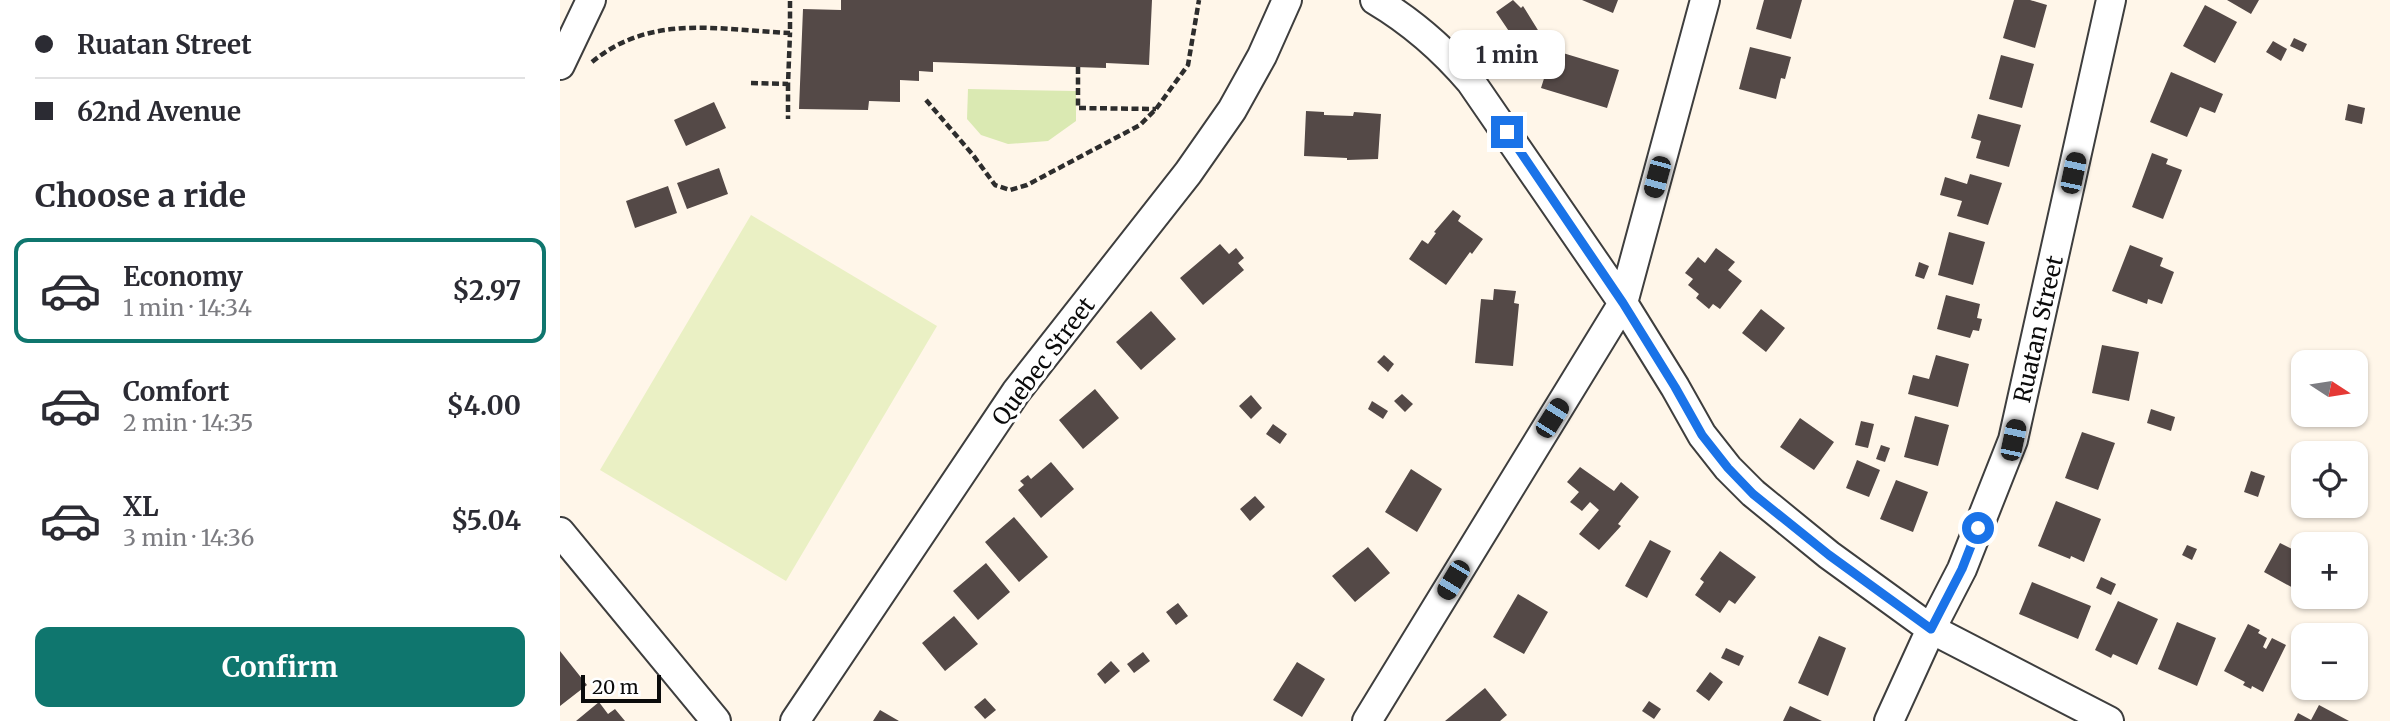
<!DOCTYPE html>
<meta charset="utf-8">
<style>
:root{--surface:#fff;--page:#f7f7f7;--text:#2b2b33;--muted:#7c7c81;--line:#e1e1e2;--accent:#0f766e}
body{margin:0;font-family:Merriweather,serif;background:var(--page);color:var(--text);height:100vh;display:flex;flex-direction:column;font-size:26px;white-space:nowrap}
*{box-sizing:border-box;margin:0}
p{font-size:23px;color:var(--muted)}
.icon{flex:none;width:38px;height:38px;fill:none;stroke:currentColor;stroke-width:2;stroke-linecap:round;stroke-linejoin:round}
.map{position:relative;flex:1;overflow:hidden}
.sheet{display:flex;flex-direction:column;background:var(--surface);width:560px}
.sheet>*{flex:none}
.banner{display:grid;align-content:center;height:154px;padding:0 35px;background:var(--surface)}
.needle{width:46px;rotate:102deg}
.tools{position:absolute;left:1731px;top:350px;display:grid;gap:14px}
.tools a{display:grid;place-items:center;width:77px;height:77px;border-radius:14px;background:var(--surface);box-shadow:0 2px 5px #0004;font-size:35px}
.scale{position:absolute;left:21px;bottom:18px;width:80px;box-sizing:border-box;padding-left:7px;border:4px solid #0b0b0b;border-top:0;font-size:19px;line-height:24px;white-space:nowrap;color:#0b0b0b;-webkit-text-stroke:5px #fff;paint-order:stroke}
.end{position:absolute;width:32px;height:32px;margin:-16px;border:9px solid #1a73e8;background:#fff;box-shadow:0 0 0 4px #fff}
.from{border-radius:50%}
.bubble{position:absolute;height:49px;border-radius:14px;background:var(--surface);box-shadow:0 2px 5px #0004;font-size:23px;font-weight:700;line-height:49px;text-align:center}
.car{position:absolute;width:21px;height:42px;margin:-21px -10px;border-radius:9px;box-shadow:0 0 5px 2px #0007;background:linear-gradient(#222 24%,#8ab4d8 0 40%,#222 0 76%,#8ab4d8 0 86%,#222 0)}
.banner b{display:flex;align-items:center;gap:24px;height:66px;font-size:26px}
.banner b+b{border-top:2px solid var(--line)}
.banner i{width:18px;height:18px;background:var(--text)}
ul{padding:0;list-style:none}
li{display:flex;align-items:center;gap:21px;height:105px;margin:0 14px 10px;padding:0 21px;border:4px solid transparent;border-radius:14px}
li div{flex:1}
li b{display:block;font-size:26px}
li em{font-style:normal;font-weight:700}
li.selected{border-color:var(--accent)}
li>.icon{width:63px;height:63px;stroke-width:1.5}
h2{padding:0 35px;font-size:32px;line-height:84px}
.primary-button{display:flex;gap:14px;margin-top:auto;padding:14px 35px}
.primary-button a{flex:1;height:80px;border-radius:14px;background:var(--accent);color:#fff;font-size:28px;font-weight:700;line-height:80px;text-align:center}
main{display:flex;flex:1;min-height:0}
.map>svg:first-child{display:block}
</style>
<main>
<section class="sheet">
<div class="banner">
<b><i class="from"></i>Ruatan Street</b>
<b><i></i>62nd Avenue</b>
</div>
<h2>Choose a ride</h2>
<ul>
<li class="selected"><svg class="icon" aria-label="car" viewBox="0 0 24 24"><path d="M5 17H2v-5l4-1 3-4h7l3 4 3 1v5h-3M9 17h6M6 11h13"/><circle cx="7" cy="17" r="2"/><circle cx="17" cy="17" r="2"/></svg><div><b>Economy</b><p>1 min · 14:34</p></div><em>$2.97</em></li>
<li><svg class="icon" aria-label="car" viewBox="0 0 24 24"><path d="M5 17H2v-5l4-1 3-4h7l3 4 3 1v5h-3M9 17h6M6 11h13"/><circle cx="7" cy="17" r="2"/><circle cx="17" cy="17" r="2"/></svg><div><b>Comfort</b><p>2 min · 14:35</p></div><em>$4.00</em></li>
<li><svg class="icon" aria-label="car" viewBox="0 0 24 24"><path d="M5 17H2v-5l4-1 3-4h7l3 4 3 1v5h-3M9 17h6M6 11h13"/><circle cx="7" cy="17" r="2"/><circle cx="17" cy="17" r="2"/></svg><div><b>XL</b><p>3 min · 14:36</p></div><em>$5.04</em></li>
</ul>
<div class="primary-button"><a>Confirm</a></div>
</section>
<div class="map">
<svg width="1830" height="721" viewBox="0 0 1830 721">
<rect width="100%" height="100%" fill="#fff6e9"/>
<path fill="#dae9b2" d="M408,89L516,91V121L488,141L448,144L421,135L407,119Z"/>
<path fill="#eaf0c4" d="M191,215L377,326L226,581L40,470Z"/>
<path fill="#544947" d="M281,0H592L589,65L546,63V68L373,62V72L359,71V81L340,80V102L309,101L308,110L239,109L243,9L281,10Z
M953,0L961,8L963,6L989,48L969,61L936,12Z
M1022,0H1058L1053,13Z
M1204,0H1242L1231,39L1196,29Z
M1454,0H1470L1487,5L1475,48L1443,38Z
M1667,0H1699L1691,14Z
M1645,5L1677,22L1655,63L1623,46Z
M1734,38L1747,44L1743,52L1730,46Z
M1713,41L1727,49L1721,61L1706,52Z
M1190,47L1231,57L1225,79L1221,78L1216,99L1179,89Z
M993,50L1059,70L1047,108L981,88Z
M1441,55L1474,64L1462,108L1429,99Z
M1611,72L1663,94L1655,113L1640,107L1627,137L1590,122Z
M154,102L166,128L126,146L114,120Z
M1788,104L1805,108L1802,124L1785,120Z
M746,111L764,112V115L793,116L794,112L821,114L818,159L787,160V158L744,156Z
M1418,114L1461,125L1449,167L1416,158L1421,141L1411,138Z
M1592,153L1608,159L1606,164L1622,170L1603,219L1572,207Z
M159,168L168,194L127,209L117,183Z
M1410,174L1442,183L1428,225L1397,216L1402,201L1380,195L1385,177L1407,184Z
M108,186L117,213L75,228L66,201Z
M893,210L901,216L898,221L923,239L912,254L910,252L886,285L849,259L862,240L868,244L876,233L874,232Z
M1389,232L1425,242L1413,285L1378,275Z
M660,244L669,254L676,248L684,258L678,263L684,270L643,305L620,278Z
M1570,245L1603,258L1600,266L1614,272L1602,304L1588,299L1587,304L1552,291Z
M1156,248L1175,262L1168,270L1182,281L1160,309L1153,304L1149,309L1136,298L1139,294L1128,285L1133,279L1125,273L1138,257L1145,263Z
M1359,262L1369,266L1364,279L1355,276Z
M934,289L956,291L954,303L959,304L953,366L915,363L921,299L933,300Z
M1386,295L1420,304L1417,318L1422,319L1419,331L1413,330L1410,338L1377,329Z
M1201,309L1225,328L1206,352L1182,333Z
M591,311L616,339L581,370L556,342Z
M1542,345L1579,352L1569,401L1532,393Z
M824,355L834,364L828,372L817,362Z
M1376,355L1409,364L1398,407L1348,394L1353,375L1369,379Z
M535,389L559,418L523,449L499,420Z
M842,394L853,404L845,412L834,401Z
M691,395L702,408L691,419L679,406Z
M812,401L828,411L823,419L808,409Z
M1591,409L1615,417L1611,431L1587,423Z
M1355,416L1389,425L1378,466L1344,457Z
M1240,418L1274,442L1254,470L1220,447Z
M1301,421L1314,424L1308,448L1295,445Z
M713,424L727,434L720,444L706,434Z
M1522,432L1555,443L1538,490L1505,478Z
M1321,445L1330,448L1325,462L1316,459Z
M1297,460L1320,470L1309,497L1286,488Z
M491,462L514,489L481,518L458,490L464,485L460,481L468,475L471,479Z
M1020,467L1054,491L1061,482L1079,497L1058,524L1061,526L1039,550L1019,534L1039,510L1030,502L1022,511L1010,502L1019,492L1007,482Z
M851,469L882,489L857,532L825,512Z
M1691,471L1705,476L1698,497L1684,492Z
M1336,480L1368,492L1353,532L1320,519Z
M695,496L705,507L690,521L680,509Z
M1496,501L1541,519L1524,562L1511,556L1510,559L1478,546Z
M454,517L488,557L459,582L425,542Z
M1742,536L1757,544H1743V574L1735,589L1704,572L1720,543L1734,550Z
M1090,540L1111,551L1087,598L1065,586Z
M1627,545L1637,549L1632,560L1622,555Z
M808,547L830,573L795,602L772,576Z
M1160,551L1196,577L1175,604L1169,600L1160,613L1135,595L1144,582L1140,579Z
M426,563L450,592L418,620L393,591Z
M1541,577L1556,584L1551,595L1536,588Z
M1472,582L1531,606L1518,639L1459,614Z
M958,594L988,612L964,654L933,637Z
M1558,601L1598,619L1577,665L1553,654L1551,658L1535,650Z
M618,603L628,616L616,625L606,612Z
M394,616L418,644L385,671L362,643Z
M1617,622L1656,638L1637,686L1598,669Z
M1688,624L1700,630L1698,633L1707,638L1703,647L1706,649L1712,638L1726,645L1703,692L1692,686L1691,689L1683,685L1685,682L1664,671Z
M1259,636L1286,648L1268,696L1238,683Z
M1166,648L1184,656L1179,666L1161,658Z
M0,651L27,685L0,706Z
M583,652L590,661L574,673L567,664Z
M551,661L560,671L545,684L537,674Z
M737,662L765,679L742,717L713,700Z
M1150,672L1163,682L1149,701L1136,691Z
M925,688L947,715L940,721H885Z
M425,698L436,710L425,719L414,707Z
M1089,701L1101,709L1094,719L1082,711Z
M39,702L48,714L55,709L65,721H16Z
M1759,705L1789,721H1734L1738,713L1751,720Z
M1230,706L1262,721H1223Z
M320,710L339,721H313Z"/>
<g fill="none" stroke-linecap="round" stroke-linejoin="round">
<defs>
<path id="minor" d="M815,0C852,22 883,49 911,82L1063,303L1115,387L1142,435L1168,468L1193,493L1269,555L1371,629L1549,721
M0,65L31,0
M0,532L156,721
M235,721L456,392L628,173L672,110L702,56L727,0
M807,721L1063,303L1145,0
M1329,721L1371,629L1402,569L1453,440L1551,0"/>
</defs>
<use href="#minor" stroke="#3e3e3e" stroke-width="32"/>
<path stroke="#2d2d2d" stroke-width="4.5" stroke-dasharray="7 3.5" stroke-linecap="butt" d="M32,62C91,13 160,30 230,33V0
M518,67V108L596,109
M191,83L228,84L230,33
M228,84V119
M366,100L413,155L435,185L450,190L467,185L580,125L596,109L628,65L639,0"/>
<use href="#minor" stroke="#fff" stroke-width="28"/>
</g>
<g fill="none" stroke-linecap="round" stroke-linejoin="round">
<path stroke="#1a73e8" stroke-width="9" d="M947,132L1063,303L1115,387L1142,435L1168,468L1193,494L1269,555L1371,629L1402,569L1418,528"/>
</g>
<g text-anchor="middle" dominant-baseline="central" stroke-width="7" stroke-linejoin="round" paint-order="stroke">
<g font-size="23" fill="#0b0b0b" stroke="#fff">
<text transform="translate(1478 329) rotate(-77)">Ruatan Street</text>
<text transform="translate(483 361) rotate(-53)">Quebec Street</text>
</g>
</g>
</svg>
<div class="tools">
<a><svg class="needle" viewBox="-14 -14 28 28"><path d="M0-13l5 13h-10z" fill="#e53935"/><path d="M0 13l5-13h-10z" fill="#7c7c81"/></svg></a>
<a><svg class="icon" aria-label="locate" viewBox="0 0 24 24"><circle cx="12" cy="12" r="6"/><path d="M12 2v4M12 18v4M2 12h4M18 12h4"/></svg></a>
<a>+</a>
<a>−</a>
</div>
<div class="scale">20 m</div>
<i class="end from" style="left:1418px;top:528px"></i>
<i class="end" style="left:947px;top:132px"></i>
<div class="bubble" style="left:889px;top:30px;width:116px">1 min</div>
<i class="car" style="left:1513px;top:173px;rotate:12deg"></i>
<i class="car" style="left:1097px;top:177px;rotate:195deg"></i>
<i class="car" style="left:992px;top:418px;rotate:32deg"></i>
<i class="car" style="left:1453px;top:440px;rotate:12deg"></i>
<i class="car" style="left:893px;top:580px;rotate:211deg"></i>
</div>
</main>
